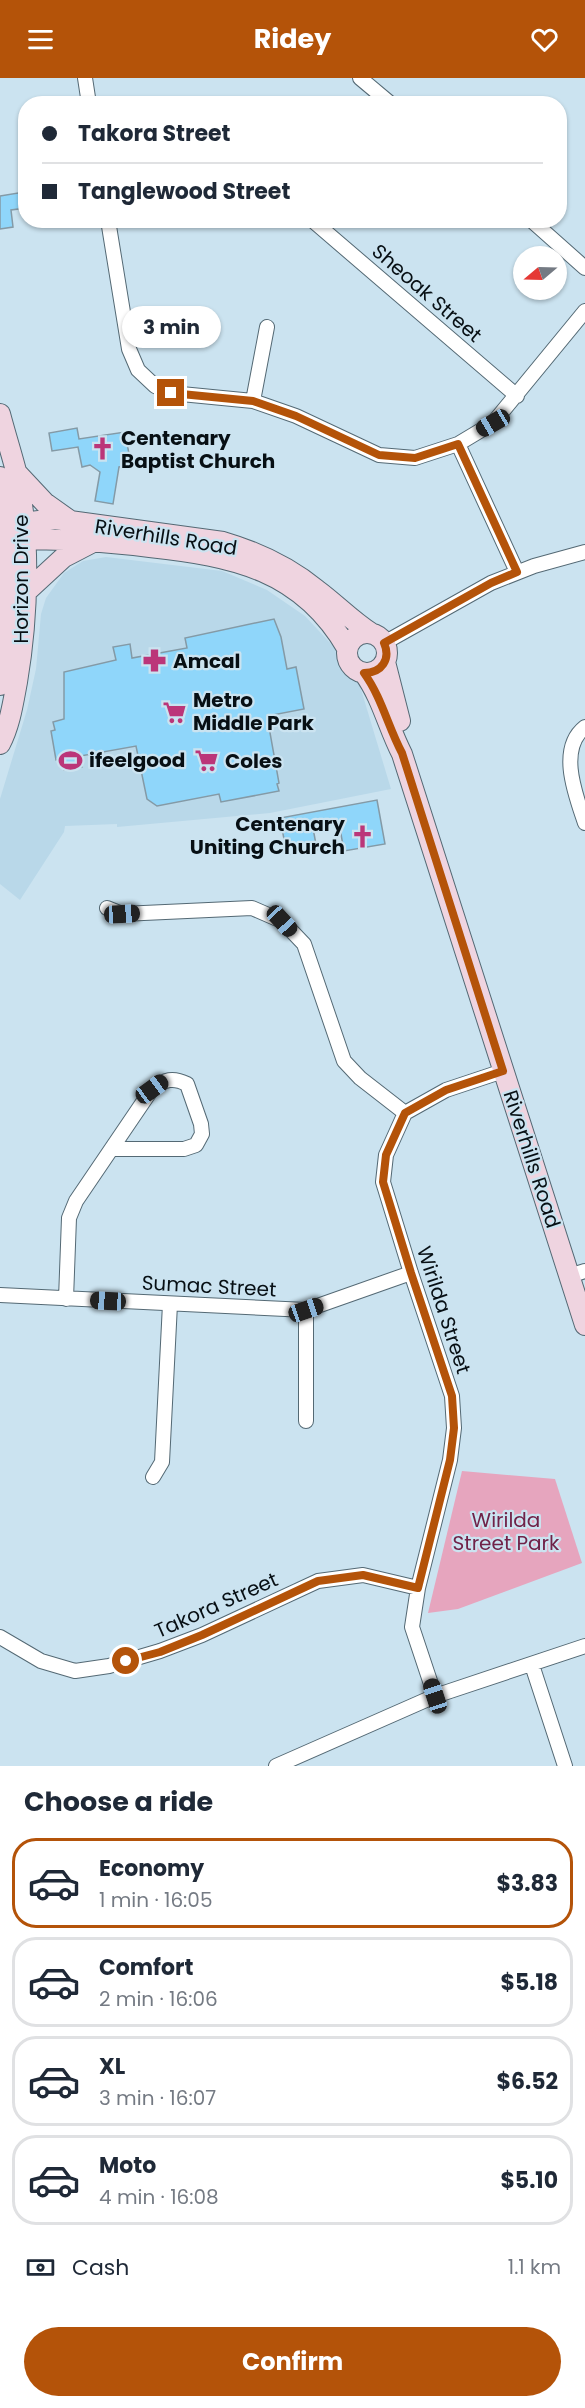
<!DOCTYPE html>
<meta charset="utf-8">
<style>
:root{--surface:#fff;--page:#f2f2f3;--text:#1f2937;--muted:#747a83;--line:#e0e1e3;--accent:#b45309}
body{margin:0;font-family:Poppins,sans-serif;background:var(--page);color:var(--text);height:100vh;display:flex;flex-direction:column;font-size:22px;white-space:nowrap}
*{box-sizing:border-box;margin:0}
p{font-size:20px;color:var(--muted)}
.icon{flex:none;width:33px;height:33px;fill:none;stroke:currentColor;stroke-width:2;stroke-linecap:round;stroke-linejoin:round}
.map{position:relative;height:1688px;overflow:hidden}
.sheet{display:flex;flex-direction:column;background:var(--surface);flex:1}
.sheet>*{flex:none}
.top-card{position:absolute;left:18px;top:18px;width:549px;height:132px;border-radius:24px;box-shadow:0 2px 4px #0004;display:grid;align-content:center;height:132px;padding:0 24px;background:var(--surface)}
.needle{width:39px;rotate:251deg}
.fabs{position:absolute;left:513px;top:168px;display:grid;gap:12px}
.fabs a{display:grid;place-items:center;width:54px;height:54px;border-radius:50%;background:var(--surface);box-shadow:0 2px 4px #0004;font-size:30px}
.end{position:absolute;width:27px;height:27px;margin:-14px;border:8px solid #b45309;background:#fff;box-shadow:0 0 0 3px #fff}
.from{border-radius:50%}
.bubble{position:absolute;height:42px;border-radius:21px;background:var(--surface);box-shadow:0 2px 4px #0004;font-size:20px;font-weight:700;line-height:42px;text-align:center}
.car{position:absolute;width:18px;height:36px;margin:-18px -9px;border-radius:8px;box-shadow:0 0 4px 2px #0007;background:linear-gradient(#222 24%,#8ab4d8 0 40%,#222 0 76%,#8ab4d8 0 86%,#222 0)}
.top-card b{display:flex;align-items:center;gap:21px;height:57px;font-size:22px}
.top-card b+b{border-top:2px solid var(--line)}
.top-card i{width:15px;height:15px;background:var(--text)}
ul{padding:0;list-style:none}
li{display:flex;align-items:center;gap:18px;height:90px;margin:0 12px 9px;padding:0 12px;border:3px solid var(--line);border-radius:24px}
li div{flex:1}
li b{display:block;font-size:22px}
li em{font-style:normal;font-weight:700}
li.selected{border-color:var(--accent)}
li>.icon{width:54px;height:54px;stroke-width:1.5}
h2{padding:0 24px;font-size:27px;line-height:72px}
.pay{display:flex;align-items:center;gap:15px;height:66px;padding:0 24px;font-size:22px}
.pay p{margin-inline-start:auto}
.primary-button{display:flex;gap:12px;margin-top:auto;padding:12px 24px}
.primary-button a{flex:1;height:69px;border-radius:36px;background:var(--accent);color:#fff;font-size:24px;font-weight:700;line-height:69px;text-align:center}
header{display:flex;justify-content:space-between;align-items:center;height:78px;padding:0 24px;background:var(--accent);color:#fff;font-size:27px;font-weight:700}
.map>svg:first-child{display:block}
</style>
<header><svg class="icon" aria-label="menu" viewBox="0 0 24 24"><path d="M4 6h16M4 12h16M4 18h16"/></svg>Ridey<svg class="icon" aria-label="heart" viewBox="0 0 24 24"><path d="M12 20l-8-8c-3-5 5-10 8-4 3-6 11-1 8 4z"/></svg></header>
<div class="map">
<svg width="585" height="1688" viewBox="0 0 585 1688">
<rect width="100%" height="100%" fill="#cbe3f0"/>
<path fill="#b9d8e9" d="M106,479L222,493L267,512L305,538L333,568L360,608L391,711L270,735L117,749V746L65,748L64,754L20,822L0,806V721L27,632L36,591L41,536L46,520L64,495L83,483Z"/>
<path fill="#e6a5be" d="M462,1393L555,1401L582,1485L458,1531L428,1535Z"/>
<path fill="#8fd6fa" stroke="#849aa6" stroke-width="1.5" d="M24,114L26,130L11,132L13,149L0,151V118Z
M77,350L79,361L125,354L131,387L119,389L113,426L95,423L100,394L90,387L82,389L78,369L52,373L49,355Z
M274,541L281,559L287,591L296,589L304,631L267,638L279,705L277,706L279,713L221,724L219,716L157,728L147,721L136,668L80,678L82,689L64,692L62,681L56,682L51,653L55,652L53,644L64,641V594L116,582L113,569L130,566L132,580L187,570L185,560Z
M377,722L385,766L344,773L339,745L313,750L317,772L287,777L280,740Z"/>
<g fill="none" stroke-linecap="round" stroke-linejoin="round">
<defs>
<path id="street" d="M85,0L89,26
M360,0L391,26
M108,142L129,271L138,292L155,308L171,315L253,323L296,338L379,377L415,380L458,366L493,345L585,233
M312,142L517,318
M531,142L585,190
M253,323L267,249
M458,366L517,494
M384,565L491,505L534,488L585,474
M585,649C557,671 576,718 585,745
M107,830L122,836L252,830L282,843L304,866L344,983L360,1000L405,1035
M569,1198L585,1193
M0,1217L306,1232L411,1195
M66,1221L69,1140L76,1123L152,1011C165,1001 173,999 187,1006L201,1046L202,1056L196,1067L184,1071H113
M306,1343V1232
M153,1399L162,1384L170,1226
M0,1559L41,1583L75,1593L109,1588L160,1573L202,1557L318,1503L363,1497L418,1510
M532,1587L565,1688
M435,1618L412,1549L418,1510L450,1382L454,1350L452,1318L411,1195L383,1104L386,1077L405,1035L446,1012L503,993
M276,1688L435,1618L585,1568"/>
<path id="secondary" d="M0,336C5,355 11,374 16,393C31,458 28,539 17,604C13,625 10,647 0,666
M16,394L45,425L69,442
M0,399C11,472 13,535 0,607
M7,447L55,441L223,464C257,474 289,489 317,512C336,526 352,543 371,555
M8,461C55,461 103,463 150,469C233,478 302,492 347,570
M25,515L64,479L91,465
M347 575a20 20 0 1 1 40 0a20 20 0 1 1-40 0Z
M385,584L400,643
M364,595C382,620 388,649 402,676L585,1247"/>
</defs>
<use href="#street" stroke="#546974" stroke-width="16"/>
<use href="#secondary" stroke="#546974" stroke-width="22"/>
<use href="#street" stroke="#fff" stroke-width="14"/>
<use href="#secondary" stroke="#efd4e0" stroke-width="20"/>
</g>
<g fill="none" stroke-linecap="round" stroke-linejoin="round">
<path stroke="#b45309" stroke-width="8" d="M126,1583L160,1574L202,1557L318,1503L363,1497L418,1510L450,1382L454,1350L452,1318L411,1195L383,1104L386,1077L405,1035L446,1012L503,993L402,675C388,649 382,620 364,595C382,595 391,581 384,565L491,505L517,494L458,366L415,380L379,377L296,338L253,323L171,315"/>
</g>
<defs>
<symbol id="church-bare" viewBox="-9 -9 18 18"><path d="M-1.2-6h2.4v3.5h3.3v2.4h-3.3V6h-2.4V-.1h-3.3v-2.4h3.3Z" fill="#bb3679" stroke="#cbe3f0" stroke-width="2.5" paint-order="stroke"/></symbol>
<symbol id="pharmacy-bare" viewBox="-9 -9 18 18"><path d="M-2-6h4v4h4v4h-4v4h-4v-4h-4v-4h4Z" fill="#bb3679" stroke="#cbe3f0" stroke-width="2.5" paint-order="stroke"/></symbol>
<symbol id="supermarket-bare" viewBox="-9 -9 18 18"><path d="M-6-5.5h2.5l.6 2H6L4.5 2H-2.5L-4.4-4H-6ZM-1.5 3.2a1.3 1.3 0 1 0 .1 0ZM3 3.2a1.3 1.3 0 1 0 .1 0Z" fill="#bb3679" stroke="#cbe3f0" stroke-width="2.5" paint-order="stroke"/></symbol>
<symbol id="stadium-bare" viewBox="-9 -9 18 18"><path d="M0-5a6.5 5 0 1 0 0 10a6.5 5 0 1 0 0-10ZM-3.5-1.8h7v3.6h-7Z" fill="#bb3679" stroke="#cbe3f0" stroke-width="2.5" paint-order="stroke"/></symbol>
</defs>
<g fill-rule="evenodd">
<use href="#church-bare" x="86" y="354" width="33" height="33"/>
<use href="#pharmacy-bare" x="138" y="566" width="33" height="33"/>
<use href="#supermarket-bare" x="158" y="618" width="33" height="33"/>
<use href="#stadium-bare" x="54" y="666" width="33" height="33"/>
<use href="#supermarket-bare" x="190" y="666" width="33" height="33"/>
<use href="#church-bare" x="346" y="742" width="33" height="33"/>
</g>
<g text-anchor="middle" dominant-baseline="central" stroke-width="4.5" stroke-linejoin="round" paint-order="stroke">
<g font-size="20" fill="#070f14" stroke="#cbe3f0">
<text transform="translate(427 215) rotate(41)">Sheoak Street</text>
<text transform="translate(166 459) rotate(9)">Riverhills Road</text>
<text transform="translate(21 501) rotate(-90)">Horizon Drive</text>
<text transform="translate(532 1081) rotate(72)">Riverhills Road</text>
<text transform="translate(209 1208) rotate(3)">Sumac Street</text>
<text transform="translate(444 1232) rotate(72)">Wirilda Street</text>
<text transform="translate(216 1527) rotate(-24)">Takora Street</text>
</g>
<g font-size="20" font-weight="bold" fill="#070f14" stroke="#cbe3f0" text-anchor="start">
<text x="121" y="360">Centenary<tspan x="121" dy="23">Baptist Church</tspan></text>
<text x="173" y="583">Amcal</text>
<text x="193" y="622">Metro<tspan x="193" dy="23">Middle Park</tspan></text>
<text x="89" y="682">ifeelgood</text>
<text x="225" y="683">Coles</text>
<text x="345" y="746" text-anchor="end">Centenary<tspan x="345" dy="23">Uniting Church</tspan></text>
</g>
<g font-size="20" fill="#702248" stroke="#cbe3f0">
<text x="506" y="1442">Wirilda<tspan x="506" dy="23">Street Park</tspan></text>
</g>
</g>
</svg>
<div class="fabs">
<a><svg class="needle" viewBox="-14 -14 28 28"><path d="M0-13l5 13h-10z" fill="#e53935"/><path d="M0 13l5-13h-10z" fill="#747a83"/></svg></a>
</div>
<i class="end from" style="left:126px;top:1583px"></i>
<i class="end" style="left:171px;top:315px"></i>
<div class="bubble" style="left:122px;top:228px;width:99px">3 min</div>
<i class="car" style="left:493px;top:345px;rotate:240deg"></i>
<i class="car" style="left:122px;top:836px;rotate:87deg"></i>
<i class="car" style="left:282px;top:843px;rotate:137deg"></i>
<i class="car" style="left:152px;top:1011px;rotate:54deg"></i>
<i class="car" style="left:108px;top:1223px;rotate:273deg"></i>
<i class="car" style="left:306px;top:1232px;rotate:71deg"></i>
<i class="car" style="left:435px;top:1618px;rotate:342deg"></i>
<div class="top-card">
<b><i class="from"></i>Takora Street</b>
<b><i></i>Tanglewood Street</b>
</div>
</div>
<section class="sheet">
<h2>Choose a ride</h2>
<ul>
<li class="selected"><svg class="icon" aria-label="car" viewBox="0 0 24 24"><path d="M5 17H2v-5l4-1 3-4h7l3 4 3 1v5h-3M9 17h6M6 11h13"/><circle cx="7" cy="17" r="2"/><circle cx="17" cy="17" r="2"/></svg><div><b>Economy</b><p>1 min · 16:05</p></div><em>$3.83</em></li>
<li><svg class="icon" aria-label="car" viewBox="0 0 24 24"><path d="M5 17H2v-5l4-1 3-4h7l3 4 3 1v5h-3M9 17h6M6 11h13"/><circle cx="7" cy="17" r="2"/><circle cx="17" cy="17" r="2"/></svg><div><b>Comfort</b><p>2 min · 16:06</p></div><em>$5.18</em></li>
<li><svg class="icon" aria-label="car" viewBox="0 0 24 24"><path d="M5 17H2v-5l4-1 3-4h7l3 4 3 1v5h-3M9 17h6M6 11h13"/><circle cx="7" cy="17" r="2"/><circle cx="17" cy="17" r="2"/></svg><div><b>XL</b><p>3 min · 16:07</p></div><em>$6.52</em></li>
<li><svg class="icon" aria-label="car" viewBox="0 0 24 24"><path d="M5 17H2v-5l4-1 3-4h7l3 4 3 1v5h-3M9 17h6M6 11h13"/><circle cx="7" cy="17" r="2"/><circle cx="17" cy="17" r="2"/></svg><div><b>Moto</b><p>4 min · 16:08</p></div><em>$5.10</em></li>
</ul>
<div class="pay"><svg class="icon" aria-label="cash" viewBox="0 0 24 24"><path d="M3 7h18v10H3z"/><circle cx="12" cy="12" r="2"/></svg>Cash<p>1.1 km</p></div>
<div class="primary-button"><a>Confirm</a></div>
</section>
